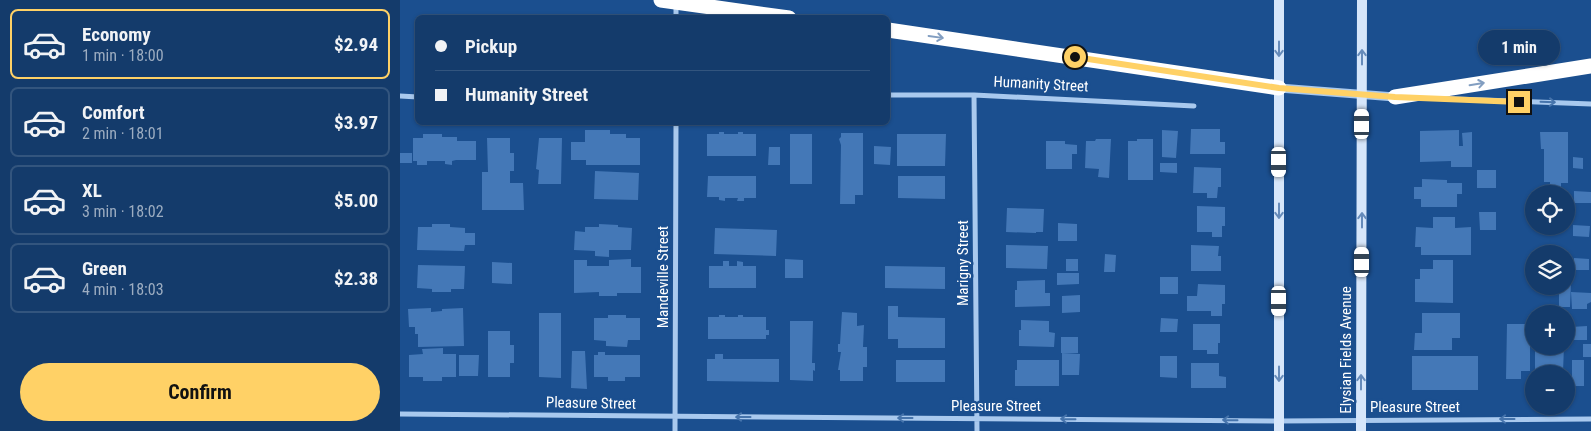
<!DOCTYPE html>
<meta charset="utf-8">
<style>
:root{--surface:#143b6b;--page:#1d4271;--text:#f1f3f6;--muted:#9dadc1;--line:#33557e;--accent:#ffd166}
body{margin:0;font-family:"Roboto Condensed",sans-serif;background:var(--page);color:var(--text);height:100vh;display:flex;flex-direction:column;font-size:19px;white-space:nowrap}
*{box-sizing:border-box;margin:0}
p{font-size:16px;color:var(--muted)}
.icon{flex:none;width:28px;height:28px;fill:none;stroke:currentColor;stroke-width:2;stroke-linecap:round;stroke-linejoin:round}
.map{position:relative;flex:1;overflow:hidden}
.side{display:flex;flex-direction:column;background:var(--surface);width:400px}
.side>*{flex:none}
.guide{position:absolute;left:15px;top:15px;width:475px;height:110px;border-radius:8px;box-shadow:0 1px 4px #0004,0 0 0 1px var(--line);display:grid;align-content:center;height:110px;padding:0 20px;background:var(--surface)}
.buttons{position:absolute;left:1125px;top:185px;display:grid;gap:10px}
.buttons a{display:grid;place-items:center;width:50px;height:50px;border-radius:50%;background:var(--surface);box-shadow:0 1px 4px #0004,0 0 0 1px var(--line);font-size:25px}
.end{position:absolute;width:22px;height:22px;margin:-11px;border:6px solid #ffd166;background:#111;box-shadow:0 0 0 2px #111}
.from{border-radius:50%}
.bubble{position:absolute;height:35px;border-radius:18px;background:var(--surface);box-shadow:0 1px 4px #0004,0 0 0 1px var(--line);font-size:16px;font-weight:700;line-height:35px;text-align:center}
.car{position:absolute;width:15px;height:30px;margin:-15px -8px;border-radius:6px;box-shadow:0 0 4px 1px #0007;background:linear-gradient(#fff 24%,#345 0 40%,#fff 0 76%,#345 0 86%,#fff 0)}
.guide b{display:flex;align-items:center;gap:18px;height:48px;font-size:19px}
.guide b+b{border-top:1px solid var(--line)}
.guide i{width:12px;height:12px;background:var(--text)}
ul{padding:9px 0 0;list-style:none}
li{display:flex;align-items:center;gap:15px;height:70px;margin:0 10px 8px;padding:0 10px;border:2px solid var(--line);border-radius:8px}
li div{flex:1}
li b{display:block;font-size:19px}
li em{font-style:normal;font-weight:700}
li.current{border-color:var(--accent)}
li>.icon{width:45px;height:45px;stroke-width:1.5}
.action{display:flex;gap:10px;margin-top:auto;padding:10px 20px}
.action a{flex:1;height:58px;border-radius:30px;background:var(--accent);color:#111;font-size:20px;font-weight:700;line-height:58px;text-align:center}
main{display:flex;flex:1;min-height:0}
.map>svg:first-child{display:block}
</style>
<main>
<section class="side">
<ul>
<li class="current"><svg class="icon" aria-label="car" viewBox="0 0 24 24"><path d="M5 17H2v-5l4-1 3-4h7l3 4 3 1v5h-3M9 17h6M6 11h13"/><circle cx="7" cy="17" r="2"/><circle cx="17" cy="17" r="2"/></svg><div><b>Economy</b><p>1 min · 18:00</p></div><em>$2.94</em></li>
<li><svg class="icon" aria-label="car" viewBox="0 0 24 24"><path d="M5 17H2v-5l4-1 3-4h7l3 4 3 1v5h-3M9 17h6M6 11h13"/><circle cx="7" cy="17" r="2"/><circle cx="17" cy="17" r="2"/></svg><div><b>Comfort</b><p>2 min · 18:01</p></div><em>$3.97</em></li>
<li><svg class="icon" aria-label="car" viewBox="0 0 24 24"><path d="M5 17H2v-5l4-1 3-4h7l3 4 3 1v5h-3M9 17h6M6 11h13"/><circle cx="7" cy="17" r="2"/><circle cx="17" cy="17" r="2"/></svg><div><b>XL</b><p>3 min · 18:02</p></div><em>$5.00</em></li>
<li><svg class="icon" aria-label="car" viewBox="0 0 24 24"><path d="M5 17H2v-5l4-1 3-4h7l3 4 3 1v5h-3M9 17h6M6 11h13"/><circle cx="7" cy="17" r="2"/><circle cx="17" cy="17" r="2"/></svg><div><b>Green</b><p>4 min · 18:03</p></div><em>$2.38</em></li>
</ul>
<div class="action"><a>Confirm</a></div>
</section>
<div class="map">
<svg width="1191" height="431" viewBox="0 0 1191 431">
<rect width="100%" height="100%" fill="#1b4f8f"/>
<path fill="#4478b7" d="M791,129H820V142H825V154H790Z
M185,130H210V134H226V138H240V165H186V160H171V142H185Z
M762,130L778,131L776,158L762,157Z
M1059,130V146H1063L1062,133L1072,132V167H1051V161L1020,162V131Z
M319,132H324V134H338V132H343V134H356V156H307V134H319Z
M1140,132H1168V183H1161V189L1150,190V182H1144V149H1141Z
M441,133H463V195H455V204H440L441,145L439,139L441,137Z
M23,134H42V137H57V141H76V160H56L52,161V165L45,164V161H27V165H17V161H13V138H23Z
M390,134H412V184H390Z
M497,134H546L545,166H497Z
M87,138H110V153H114V171H110V183H123L124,210H82V172H88Z
M139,138H162L161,184H138L139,170L136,169Z
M696,139H711L709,178L698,177L699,169L685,168L686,141H695Z
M737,139H753V180H728V141H737Z
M646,141H665V144L677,145V154H672V169H646Z
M474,146L491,147L490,165L474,164Z
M369,147H380V165H368Z
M0,153H12V163H0Z
M1173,157L1183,158V169L1173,168Z
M760,163H777V173L760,172Z
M794,167L821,168V187H818L817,198H807V193H793Z
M1077,170H1096V188H1077Z
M195,171L239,173L238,200L194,199Z
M308,176H356V198H344V201H337L338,198H325V201L319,200V197H307Z
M498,176H545V199L498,198Z
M1022,179L1047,180V183H1062V194H1057V207H1021V199H1014V187H1022Z
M1174,191L1191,192V203H1174Z
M797,206L825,207V226H822V237H812V232H797Z
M607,208L644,209L643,232H636V233L606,232Z
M1079,212H1096V230H1080Z
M1033,217H1055V228L1071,227V255H1021V247H1015L1016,227L1033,228Z
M658,223L677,224V241H658Z
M32,224H50V227L65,228V233H75V245H65L64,251L17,250L18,227H32Z
M199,224L218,225V227L232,228L231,250H209V257L195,256V251L174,250L175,231L185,232V227H199Z
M1173,225L1190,226L1189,237L1173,236Z
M315,228L377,230L376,256L314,254Z
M606,245L648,246L647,269L606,268Z
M791,245L819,246L818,256H821V271H791Z
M705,254L716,255L715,272H704Z
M1174,258L1189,259V270H1173Z
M231,259V267H241V293H217V296H199V292L174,293V260H187V266H209V260Z
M385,259L403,260V278H385Z
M666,259H678V271H666Z
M1033,260H1053V303L1015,302V279H1020V269H1033Z
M323,261H329V266H337V261L343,262V266H356V288H309V266H323Z
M92,262L112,263V284L92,283Z
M18,265L65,266L64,289H51V292H32V289L17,288Z
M485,266L545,267V289L485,288Z
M657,273H679V284L657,285Z
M760,277H778V294H760Z
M645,280V293H650V306L615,307V290H617V281Z
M1166,283H1171L1170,307H1159V286H1166Z
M798,284L825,285V304H822V316H811V311H787V296H797Z
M1171,292L1191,293V302L1187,304V309H1172Z
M680,295V312L662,313V296Z
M488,306H498V317L545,318V348H498V339H488Z
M31,308V312L42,311V309L63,308L64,346L18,347V334H15V327H9L8,309Z
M442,312L457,313V326L464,325L463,347H467V367H463V381H440V370H438L441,352H438V344H440Z
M139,313H161V378L139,377Z
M1022,313H1060V338H1052V350H1014L1015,333H1022Z
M208,315H226V318H240V340H228L227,347L206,346V341L194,340V318H208Z
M319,315H325V317H338V315H343V317H366V330H369V335H366V339H308V317H319Z
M761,318L778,319L777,332H760Z
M621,320L649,321V332L655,333L654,347L619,346V330H621Z
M390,321H413L412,363H415V371L413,370V381L390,380Z
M793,324H820V343H818V354H807V350H793Z
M1107,324H1130V371H1121V379H1106Z
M1187,326V340H1171V327Z
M88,331H110V345H114V363H110V377H88Z
M661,337H678V353H661Z
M1183,344H1191V357H1183Z
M1135,346H1164L1163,372L1145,374V372H1135Z
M43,348V354H56V377H42V381H23V377H9V355L23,354L22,349Z
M172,351H185L187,389L171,388Z
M198,352H205V355H240V377H225V381H208V377H194V355H198Z
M662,353L680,354L679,375H662Z
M315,354H323V359H379V382L307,381V359H315Z
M59,355H79L78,376H59Z
M760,356H777V378L760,377Z
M1012,356H1078V390H1012Z
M496,360H545V382H496Z
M617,360H659V386H615V370H617Z
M1172,360H1184V386H1172Z
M791,363H819V376L826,377V388H791Z"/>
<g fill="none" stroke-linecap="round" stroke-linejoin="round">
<path stroke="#a9c9ee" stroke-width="5" d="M276,3V18
M488,95H574L794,106
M574,95L577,431
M0,96L18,97
M1028,98L1191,104
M0,414L879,421L1191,419
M275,431L276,122"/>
<path stroke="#a9c9ee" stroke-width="9" d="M879,88L995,97"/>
<path stroke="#d6e6fa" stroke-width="10" d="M879,0V431
M961,431L962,0"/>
<path stroke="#fff" stroke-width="15" d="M261,0L389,18
M488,30L879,88
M995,97L1191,66"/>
</g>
<defs><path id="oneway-shaft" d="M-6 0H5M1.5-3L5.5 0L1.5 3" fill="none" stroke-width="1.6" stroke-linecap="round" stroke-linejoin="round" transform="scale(1.25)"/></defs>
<g stroke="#829ec1">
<use href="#oneway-shaft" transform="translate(536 37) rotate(8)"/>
<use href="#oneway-shaft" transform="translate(1077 84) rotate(-9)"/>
</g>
<g stroke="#668bba">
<use href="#oneway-shaft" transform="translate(879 49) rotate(90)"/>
<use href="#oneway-shaft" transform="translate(962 57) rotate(-90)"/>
<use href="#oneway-shaft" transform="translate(879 211) rotate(90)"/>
<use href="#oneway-shaft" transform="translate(962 220) rotate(-90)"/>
<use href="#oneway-shaft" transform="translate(879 374) rotate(90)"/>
<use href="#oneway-shaft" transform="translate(961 382) rotate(-90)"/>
</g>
<g stroke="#4674ac">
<use href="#oneway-shaft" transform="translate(1148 102) rotate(2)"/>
<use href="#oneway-shaft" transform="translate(343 417) rotate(-180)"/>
<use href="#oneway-shaft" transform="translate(505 418) rotate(-180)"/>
<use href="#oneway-shaft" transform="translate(668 419) rotate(-179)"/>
<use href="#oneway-shaft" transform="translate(1107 419) rotate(180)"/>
<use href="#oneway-shaft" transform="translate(830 420) rotate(-179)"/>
</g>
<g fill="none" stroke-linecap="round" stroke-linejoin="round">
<path stroke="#ffd166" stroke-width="6" d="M675,57L879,88L995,97L1119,102"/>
</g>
<g text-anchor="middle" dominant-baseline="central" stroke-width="5" stroke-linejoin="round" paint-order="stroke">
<g font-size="15" fill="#fff" stroke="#1b4f8f">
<text transform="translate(641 84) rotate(3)">Humanity Street</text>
<text transform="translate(563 263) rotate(-90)">Marigny Street</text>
<text transform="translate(263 277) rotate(-90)">Mandeville Street</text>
<text transform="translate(946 350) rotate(-90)">Elysian Fields Avenue</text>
<text transform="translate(191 403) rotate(1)">Pleasure Street</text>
<text x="596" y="406">Pleasure Street</text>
<text x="1015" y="407">Pleasure Street</text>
</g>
</g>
</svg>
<div class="buttons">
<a><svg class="icon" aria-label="locate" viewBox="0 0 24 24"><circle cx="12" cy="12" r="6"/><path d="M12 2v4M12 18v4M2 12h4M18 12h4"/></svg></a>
<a><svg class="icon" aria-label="layers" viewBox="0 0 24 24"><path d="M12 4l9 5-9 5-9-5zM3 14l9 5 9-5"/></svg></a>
<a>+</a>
<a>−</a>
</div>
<i class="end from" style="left:675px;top:57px"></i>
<i class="end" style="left:1119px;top:102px"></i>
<div class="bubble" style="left:1078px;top:30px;width:82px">1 min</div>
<i class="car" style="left:962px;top:124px;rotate:0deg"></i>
<i class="car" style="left:879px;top:162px;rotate:180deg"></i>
<i class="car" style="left:962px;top:262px;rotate:0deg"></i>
<i class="car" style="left:879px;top:301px;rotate:180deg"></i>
<div class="guide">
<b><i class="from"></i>Pickup</b>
<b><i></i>Humanity Street</b>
</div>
</div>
</main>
